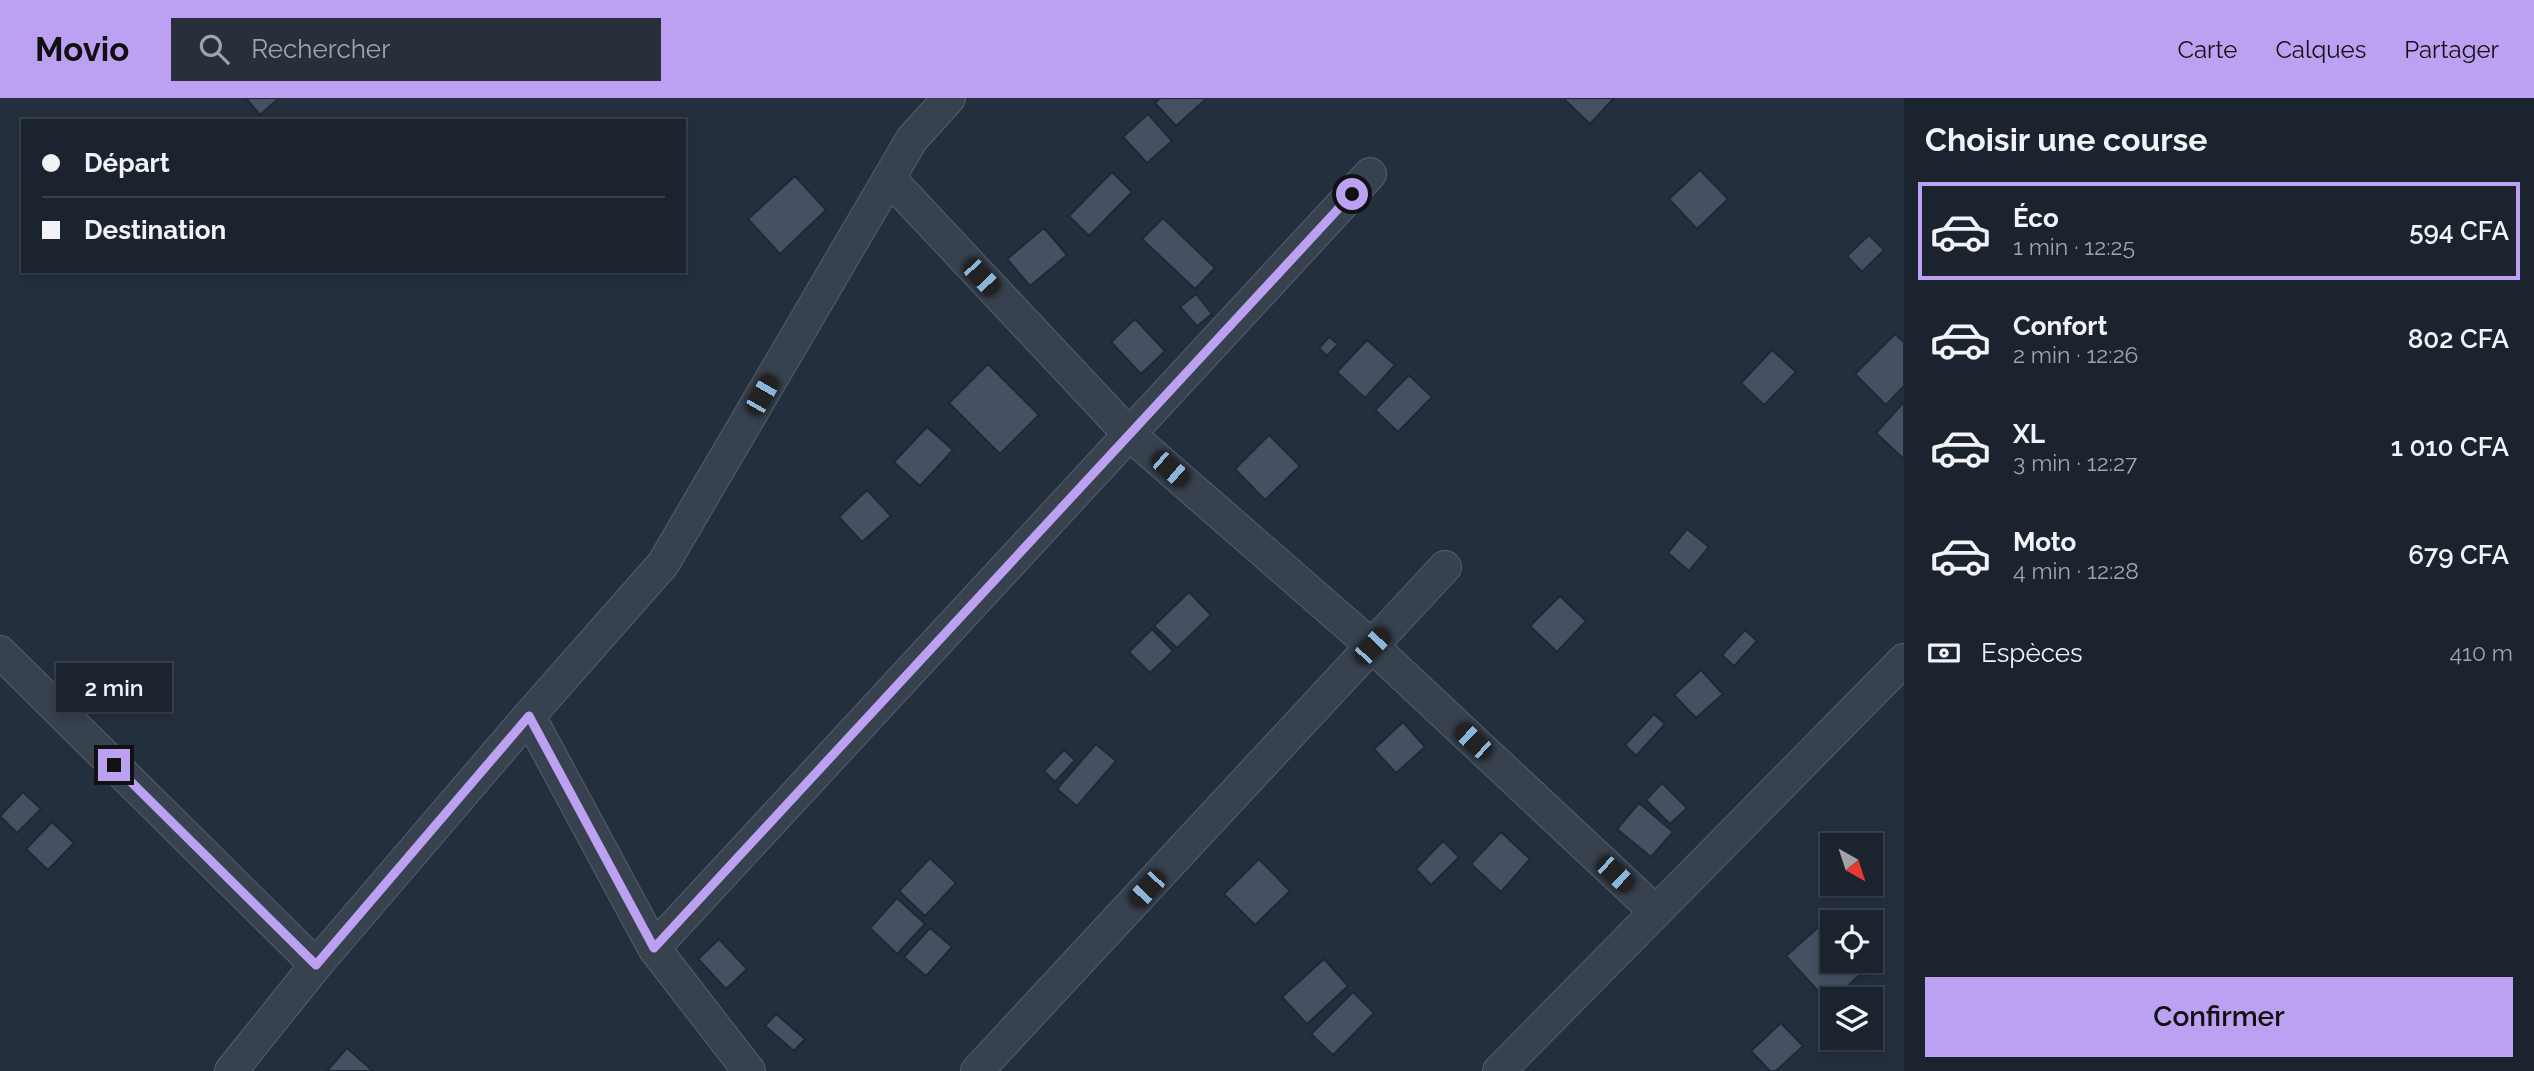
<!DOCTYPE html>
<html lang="fr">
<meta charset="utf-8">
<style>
:root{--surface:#1b232e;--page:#282f3a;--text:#f1f3f6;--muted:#a0a4aa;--line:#39404a;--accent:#bca0f2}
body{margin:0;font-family:Raleway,sans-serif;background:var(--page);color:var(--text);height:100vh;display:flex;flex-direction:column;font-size:26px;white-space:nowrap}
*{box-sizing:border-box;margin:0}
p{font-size:23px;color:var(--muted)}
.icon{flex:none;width:38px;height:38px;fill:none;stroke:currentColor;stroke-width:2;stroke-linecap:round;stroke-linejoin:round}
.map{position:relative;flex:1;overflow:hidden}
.side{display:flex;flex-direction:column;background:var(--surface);width:630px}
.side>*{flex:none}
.top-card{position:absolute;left:21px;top:21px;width:665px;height:154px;border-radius:0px;box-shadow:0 4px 10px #0003,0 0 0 2px var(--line);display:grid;align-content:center;height:154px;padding:0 21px;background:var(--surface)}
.needle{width:46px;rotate:141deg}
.fabs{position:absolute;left:1820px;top:735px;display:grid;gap:14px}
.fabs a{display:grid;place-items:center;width:63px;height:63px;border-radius:0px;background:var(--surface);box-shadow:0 4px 10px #0003,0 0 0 2px var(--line);font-size:35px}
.end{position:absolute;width:32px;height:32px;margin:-16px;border:9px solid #bca0f2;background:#111;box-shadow:0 0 0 4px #111}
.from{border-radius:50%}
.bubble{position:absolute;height:49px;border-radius:0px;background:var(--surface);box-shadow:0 4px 10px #0003,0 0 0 2px var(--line);font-size:23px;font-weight:600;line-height:49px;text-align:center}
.car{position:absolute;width:21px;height:42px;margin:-21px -10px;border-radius:9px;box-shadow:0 0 5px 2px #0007;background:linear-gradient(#222 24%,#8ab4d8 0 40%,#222 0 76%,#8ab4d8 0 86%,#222 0)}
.top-card b{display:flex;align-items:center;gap:24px;height:66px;font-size:26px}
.top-card b+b{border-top:2px solid var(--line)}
.top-card i{width:18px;height:18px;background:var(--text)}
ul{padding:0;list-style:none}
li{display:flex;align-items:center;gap:21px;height:98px;margin:0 14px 10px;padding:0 7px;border:4px solid transparent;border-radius:0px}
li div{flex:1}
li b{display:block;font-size:26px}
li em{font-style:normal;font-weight:600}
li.current{border-color:var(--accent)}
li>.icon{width:63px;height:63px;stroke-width:1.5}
h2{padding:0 21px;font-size:32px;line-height:84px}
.pay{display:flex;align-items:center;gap:18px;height:77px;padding:0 21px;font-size:26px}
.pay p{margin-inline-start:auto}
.cta{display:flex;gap:14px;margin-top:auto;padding:14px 21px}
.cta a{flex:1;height:80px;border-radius:0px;background:var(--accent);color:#111;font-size:28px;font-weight:600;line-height:80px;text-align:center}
header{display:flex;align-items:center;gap:42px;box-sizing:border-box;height:98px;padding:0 35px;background:var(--accent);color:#111}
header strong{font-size:33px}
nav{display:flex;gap:38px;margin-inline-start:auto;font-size:24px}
.search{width:490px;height:63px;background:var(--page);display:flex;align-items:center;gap:18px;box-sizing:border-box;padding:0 24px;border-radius:0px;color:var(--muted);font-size:26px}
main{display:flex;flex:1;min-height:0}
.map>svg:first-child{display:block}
</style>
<header>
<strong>Movio</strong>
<div class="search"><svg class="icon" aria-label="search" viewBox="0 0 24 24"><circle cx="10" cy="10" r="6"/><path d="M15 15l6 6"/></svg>Rechercher</div>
<nav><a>Carte</a><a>Calques</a><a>Partager</a></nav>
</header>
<main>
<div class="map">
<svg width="1904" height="973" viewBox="0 0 1904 973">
<rect width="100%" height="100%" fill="#242f3e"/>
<path fill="#455162" stroke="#1f2835" stroke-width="2" d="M246,0H279L260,17Z
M1160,0H1207L1176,28L1155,5Z
M1563,0H1614L1590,26Z
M1148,16L1172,43L1147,65L1123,39Z
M1700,72L1728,101L1697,131L1669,101Z
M1112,74L1132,94L1089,138L1069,118Z
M795,78L826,112L780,156L748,121Z
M1163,120L1215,170L1195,191L1142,141Z
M1044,130L1067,157L1030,188L1007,161Z
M1869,137L1884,152L1862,174L1847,158Z
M1196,196L1212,216L1197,228L1180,209Z
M1135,221L1165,253L1141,276L1111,244Z
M1895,236L1904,244V288L1886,307L1855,276Z
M1329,239L1338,246L1327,258L1319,250Z
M1367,242L1395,267L1365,300L1337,274Z
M1772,252L1796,274L1764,307L1741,285Z
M988,266L1039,317L1000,356L949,305Z
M1409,277L1432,299L1398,334L1375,312Z
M1904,304V361L1876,335Z
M927,329L953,352L920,388L894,364Z
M1269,337L1300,368L1265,402L1235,371Z
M867,392L891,418L862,444L839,419Z
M1687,431L1709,449L1689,473L1668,455Z
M1189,494L1211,517L1177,550L1154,528Z
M1560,498L1586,523L1557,554L1530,528Z
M1152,531L1173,553L1150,575L1129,554Z
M1745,532L1757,543L1734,568L1722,557Z
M1701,572L1723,596L1696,620L1674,597Z
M1654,616L1665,626L1636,658L1625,647Z
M1403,624L1425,649L1396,675L1374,651Z
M1096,646L1116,663L1077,708L1057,691Z
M1064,652L1075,662L1055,684L1044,673Z
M1662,685L1687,710L1670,726L1646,702Z
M23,694L41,711L17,735L0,718Z
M1639,705L1673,734L1651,759L1617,731Z
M52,724L74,745L48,772L26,751Z
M1501,734L1530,761L1501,794L1471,766Z
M1443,743L1459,759L1431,787L1416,771Z
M930,760L956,785L925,818L899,793Z
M1259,761L1290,793L1255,827L1224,796Z
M897,800L925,826L897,856L870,830Z
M1823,825L1832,835V863H1857L1865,872L1829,905L1786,858Z
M930,830L952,849L926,878L904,859Z
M719,841L747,871L726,891L698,861Z
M1324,861L1348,888L1307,926L1282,899Z
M1353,894L1374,915L1333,957L1311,936Z
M776,916L805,941L794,953L765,928Z
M1781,925L1803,948L1776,973H1770L1751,953Z
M347,950L373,973H327Z"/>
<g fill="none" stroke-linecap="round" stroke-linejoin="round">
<defs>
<path id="street" d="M889,80L1129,336L1372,548L1656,814
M0,554L316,867
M529,618L654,850L749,973
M654,850L1370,76
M231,973L316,867L529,618L663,466L912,41L949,0
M977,973L1445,469
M1499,973L1904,562"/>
</defs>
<use href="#street" stroke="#565f6c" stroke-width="34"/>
<use href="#street" stroke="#38414e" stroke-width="32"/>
</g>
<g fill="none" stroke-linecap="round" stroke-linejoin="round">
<path stroke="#bca0f2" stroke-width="9" d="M114,667L316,867L529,618L654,850L1352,96"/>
</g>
</svg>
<div class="fabs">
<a><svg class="needle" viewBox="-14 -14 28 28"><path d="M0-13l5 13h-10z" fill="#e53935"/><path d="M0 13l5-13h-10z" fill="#a0a4aa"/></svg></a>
<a><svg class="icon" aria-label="locate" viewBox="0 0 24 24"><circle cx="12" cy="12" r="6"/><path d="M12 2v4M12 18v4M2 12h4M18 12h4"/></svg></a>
<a><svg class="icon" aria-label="layers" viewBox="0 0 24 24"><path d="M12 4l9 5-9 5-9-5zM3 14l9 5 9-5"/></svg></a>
</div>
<i class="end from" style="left:1352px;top:96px"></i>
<i class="end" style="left:114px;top:667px"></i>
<div class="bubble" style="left:56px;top:565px;width:116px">2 min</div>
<i class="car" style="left:981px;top:179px;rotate:137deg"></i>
<i class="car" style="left:762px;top:297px;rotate:30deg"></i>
<i class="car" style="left:1170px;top:371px;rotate:131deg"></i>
<i class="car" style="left:1372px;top:548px;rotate:43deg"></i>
<i class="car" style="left:1473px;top:643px;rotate:313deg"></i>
<i class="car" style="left:1615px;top:776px;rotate:133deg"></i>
<i class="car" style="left:1147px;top:791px;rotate:223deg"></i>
<div class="top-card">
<b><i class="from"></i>Départ</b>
<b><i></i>Destination</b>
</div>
</div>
<section class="side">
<h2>Choisir une course</h2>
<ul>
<li class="current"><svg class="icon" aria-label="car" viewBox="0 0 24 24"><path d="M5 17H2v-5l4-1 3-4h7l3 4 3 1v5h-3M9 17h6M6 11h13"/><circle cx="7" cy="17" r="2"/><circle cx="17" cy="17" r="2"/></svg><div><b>Éco</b><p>1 min · 12:25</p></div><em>594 CFA</em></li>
<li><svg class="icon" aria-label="car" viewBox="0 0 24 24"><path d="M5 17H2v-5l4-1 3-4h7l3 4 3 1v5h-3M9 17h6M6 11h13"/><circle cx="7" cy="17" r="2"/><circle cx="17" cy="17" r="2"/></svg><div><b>Confort</b><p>2 min · 12:26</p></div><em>802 CFA</em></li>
<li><svg class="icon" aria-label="car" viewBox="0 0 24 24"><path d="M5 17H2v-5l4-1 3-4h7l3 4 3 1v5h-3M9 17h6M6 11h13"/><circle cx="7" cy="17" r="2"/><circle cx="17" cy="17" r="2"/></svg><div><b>XL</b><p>3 min · 12:27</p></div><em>1 010 CFA</em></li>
<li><svg class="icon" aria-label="car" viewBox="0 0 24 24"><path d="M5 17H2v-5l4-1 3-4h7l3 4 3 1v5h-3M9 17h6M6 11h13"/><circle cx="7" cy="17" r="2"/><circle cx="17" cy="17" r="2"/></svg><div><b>Moto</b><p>4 min · 12:28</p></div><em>679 CFA</em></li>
</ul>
<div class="pay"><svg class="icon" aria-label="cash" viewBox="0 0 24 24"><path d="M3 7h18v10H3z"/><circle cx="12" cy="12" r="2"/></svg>Espèces<p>410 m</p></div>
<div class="cta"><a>Confirmer</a></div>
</section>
</main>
